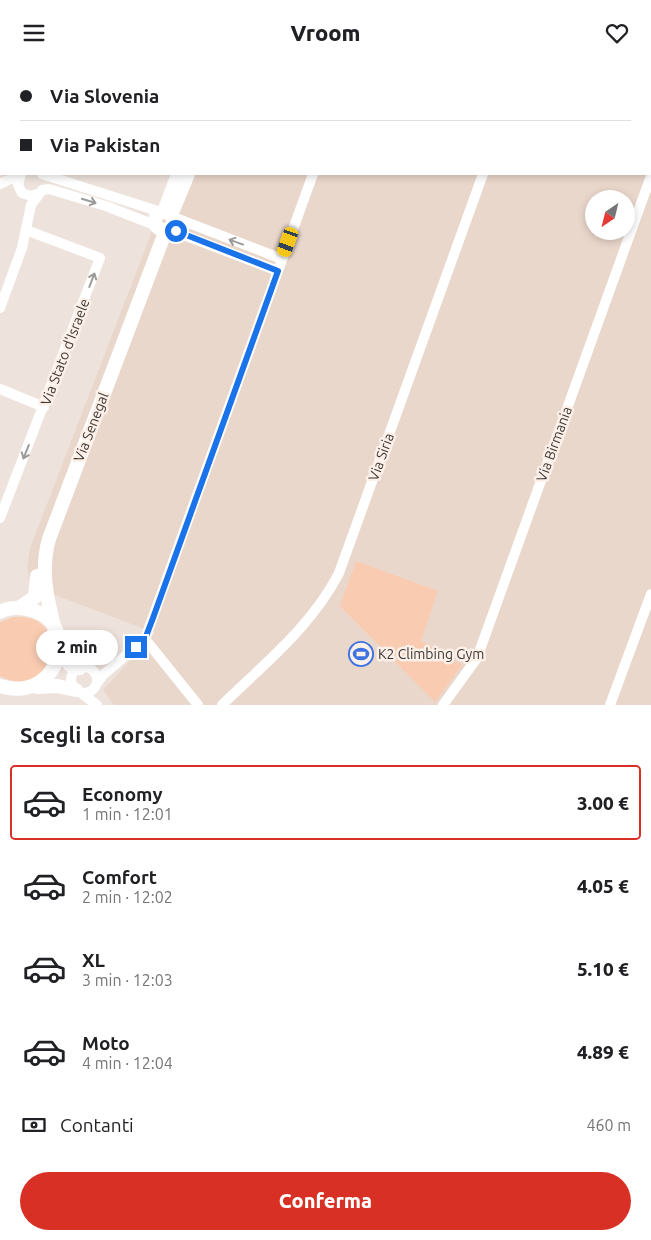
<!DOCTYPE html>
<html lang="it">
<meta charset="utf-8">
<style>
:root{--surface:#fff;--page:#f2f2f2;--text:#202124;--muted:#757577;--line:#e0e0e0;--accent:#d93025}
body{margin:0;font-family:Ubuntu,sans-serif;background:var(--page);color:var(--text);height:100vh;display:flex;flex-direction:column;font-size:19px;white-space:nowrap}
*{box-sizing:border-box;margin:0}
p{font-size:16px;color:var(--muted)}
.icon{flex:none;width:28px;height:28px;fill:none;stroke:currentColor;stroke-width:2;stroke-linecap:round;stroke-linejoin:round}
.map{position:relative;height:640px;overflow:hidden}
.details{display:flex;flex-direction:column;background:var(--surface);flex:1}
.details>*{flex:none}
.hud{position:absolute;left:0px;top:0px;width:651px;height:110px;box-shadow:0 2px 8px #0003;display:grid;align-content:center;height:110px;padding:0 20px;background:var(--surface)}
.needle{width:32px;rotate:215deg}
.buttons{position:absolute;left:585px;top:125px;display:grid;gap:10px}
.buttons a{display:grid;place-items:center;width:50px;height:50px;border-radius:50%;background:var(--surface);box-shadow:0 2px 8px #0003;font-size:25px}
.end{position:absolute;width:22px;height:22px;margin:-11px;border:6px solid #1a73e8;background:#fff;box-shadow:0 0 0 2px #fff}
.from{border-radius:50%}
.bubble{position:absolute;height:35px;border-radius:18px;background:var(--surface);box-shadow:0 2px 8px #0003;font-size:16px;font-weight:800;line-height:35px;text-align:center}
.car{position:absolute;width:15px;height:30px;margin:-15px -8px;border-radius:6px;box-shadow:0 0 4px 1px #0007;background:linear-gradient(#f5c518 24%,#345 0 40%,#f5c518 0 76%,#345 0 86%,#f5c518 0)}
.hud b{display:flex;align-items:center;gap:18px;height:48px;font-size:19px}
.hud b+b{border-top:1px solid var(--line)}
.hud i{width:12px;height:12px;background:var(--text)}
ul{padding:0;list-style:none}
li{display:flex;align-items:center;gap:15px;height:75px;margin:0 10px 8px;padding:0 10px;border:2px solid transparent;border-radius:5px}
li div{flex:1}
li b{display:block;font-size:19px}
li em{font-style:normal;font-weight:800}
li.selected{border-color:var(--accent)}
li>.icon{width:45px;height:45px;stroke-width:1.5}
h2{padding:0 20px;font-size:22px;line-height:60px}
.pay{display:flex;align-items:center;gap:12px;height:55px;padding:0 20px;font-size:19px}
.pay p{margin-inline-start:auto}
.button{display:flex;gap:10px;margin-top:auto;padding:10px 20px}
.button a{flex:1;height:58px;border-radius:30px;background:var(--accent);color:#fff;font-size:20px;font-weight:800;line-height:58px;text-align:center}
header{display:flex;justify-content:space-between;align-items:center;height:65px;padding:0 20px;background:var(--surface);font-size:22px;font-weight:800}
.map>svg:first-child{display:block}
</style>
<header><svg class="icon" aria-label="menu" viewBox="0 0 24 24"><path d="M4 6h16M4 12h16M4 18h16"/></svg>Vroom<svg class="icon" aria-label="heart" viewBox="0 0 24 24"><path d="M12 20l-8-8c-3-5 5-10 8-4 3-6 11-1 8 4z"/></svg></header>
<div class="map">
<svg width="651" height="640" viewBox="0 0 651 640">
<rect width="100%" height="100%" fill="#eee3dc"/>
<path fill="#ead7cc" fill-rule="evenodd" d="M185,0H651V640H114L103,625L155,568L52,529L31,527L27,501L30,483L174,109H650V1ZM594,134H626V166H594Z"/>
<path fill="#f9ccb1" d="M356,496L438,526L421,576L462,600L435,637L340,541Z
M13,552C76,546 53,640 0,611V557Z"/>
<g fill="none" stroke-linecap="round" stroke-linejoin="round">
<path stroke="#fff" stroke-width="10" d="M85,1V0
M352,1V0
M551,1L553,0
M0,2H1
M21,109L18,120L22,128L31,131L40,128
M42,109L161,147
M0,119L21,109
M42,125L49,124L106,141L157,161
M173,152L282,194
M168,164L278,206
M0,243L22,183L31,140L40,128
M0,324L44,342
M0,453L100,193L26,165
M145,574L198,640
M71 615a13 13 0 1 1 26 0a13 13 0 1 1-26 0Z
M97,618L104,609L145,574L313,109
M81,628L97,640
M222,640C264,599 312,561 339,508L483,109
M443,640L477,593L651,111
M610,640L651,529"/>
<path stroke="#fff" stroke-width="14" d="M219,1V0
M229,1L230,0
M155 156a9 9 0 1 1 18 0a9 9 0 1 1-18 0Z
M164,147L178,109
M171,150L188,109
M20,542L35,532L37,511
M0,547C9,542 17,542 27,544C84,554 60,640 0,621
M55,565C47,534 40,505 49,474L166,165
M60,586L70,600L80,603
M37,622L57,621L76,625"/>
</g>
<defs><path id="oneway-shaft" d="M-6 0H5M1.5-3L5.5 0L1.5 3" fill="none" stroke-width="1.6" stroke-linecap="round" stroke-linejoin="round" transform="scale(1.25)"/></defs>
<g stroke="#9d9b9a">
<use href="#oneway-shaft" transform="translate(89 136) rotate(17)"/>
<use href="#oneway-shaft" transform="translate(236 177) rotate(-160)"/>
<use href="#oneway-shaft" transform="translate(92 215) rotate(-69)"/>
<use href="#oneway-shaft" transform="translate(26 387) rotate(112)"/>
</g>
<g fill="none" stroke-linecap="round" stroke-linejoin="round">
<path stroke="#1a73e8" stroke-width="6" d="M136,582L145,574L153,553L278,206L176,166"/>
</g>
<defs>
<symbol id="stadium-ring" viewBox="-11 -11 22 22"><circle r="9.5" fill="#fcf0e9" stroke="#3d72e2" stroke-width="1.5"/><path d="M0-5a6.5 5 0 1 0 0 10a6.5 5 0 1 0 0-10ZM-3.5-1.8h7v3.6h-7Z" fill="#3d72e2"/></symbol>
</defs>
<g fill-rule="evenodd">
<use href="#stadium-ring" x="347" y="575" width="28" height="28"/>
</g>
<g text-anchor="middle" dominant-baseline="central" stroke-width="5" stroke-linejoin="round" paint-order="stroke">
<g font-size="14" fill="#3b3734" stroke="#fcf0e9">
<text transform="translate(65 287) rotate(-69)">Via Stato d'Israele</text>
<text transform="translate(91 362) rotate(-69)">Via Senegal</text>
<text transform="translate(554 379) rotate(-70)">Via Birmania</text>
<text transform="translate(381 392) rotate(-70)">Via Siria</text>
</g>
<g font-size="14" fill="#3b3734" stroke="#fcf0e9" text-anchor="start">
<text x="378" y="589">K2 Climbing Gym</text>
</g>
</g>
</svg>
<div class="buttons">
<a><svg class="needle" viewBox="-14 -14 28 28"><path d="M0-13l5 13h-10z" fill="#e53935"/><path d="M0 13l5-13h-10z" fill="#757577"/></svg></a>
</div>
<i class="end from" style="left:176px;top:166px"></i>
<i class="end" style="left:136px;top:582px"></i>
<div class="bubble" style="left:36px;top:565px;width:82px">2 min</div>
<i class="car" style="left:288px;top:177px;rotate:200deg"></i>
<div class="hud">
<b><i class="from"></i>Via Slovenia</b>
<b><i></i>Via Pakistan</b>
</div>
</div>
<section class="details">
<h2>Scegli la corsa</h2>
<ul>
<li class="selected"><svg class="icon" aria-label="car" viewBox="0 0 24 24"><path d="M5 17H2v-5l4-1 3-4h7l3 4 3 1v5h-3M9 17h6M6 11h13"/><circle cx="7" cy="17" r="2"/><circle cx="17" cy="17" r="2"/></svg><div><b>Economy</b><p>1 min · 12:01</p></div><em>3.00 €</em></li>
<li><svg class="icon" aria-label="car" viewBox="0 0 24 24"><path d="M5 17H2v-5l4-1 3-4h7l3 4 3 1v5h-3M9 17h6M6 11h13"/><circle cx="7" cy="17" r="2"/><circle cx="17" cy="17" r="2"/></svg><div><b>Comfort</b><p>2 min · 12:02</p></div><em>4.05 €</em></li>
<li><svg class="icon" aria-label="car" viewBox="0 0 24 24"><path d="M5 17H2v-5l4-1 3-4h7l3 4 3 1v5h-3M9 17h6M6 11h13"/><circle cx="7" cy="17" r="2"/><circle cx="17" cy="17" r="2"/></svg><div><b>XL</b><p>3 min · 12:03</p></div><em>5.10 €</em></li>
<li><svg class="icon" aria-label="car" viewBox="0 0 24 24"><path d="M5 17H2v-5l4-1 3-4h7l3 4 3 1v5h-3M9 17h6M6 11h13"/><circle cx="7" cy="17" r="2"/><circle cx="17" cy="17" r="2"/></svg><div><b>Moto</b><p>4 min · 12:04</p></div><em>4.89 €</em></li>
</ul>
<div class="pay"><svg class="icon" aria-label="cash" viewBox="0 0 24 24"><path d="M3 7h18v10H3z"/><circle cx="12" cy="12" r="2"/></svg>Contanti<p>460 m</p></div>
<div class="button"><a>Conferma</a></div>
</section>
